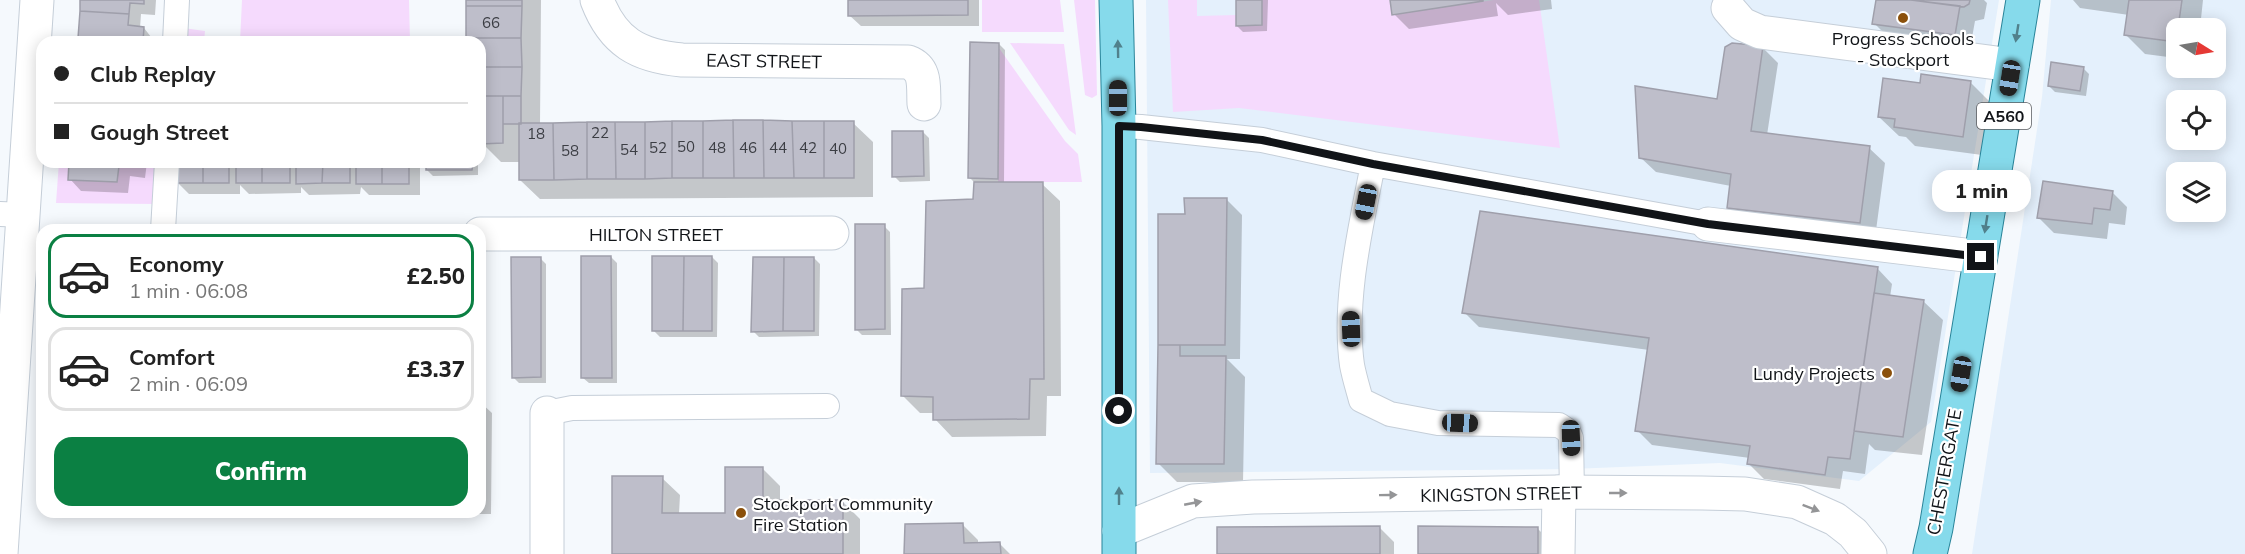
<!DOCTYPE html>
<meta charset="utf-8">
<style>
:root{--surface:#fff;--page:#f2f2f2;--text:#222;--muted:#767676;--line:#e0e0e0;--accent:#0b8043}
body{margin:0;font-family:Mulish,sans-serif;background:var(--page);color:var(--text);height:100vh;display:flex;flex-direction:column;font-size:22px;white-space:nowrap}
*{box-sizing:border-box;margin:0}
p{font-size:20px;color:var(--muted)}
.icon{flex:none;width:33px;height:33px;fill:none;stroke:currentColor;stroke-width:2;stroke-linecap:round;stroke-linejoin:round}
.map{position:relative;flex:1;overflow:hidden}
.drawer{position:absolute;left:36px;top:224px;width:450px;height:294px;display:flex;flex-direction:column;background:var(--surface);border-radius:18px;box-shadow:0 3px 15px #0003}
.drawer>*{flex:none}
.top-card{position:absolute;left:36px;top:36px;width:450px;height:132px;border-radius:18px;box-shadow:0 3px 15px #0003;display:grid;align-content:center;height:132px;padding:0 18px;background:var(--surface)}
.needle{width:39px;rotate:101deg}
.tools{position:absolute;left:2166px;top:18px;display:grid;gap:12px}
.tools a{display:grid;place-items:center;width:60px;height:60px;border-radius:12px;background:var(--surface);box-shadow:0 3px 15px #0003;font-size:30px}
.end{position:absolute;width:27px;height:27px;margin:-14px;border:8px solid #111418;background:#fff;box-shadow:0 0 0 3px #fff}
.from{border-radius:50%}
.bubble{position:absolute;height:42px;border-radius:18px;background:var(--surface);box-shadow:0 3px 15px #0003;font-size:20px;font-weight:800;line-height:42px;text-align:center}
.car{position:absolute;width:18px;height:36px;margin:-18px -9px;border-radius:8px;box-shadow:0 0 4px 2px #0007;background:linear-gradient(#222 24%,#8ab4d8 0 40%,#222 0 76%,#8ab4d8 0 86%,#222 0)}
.top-card b{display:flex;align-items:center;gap:21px;height:57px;font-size:22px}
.top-card b+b{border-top:2px solid var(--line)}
.top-card i{width:15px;height:15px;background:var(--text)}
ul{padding:10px 0 0;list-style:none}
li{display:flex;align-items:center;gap:18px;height:84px;margin:0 12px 9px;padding:0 6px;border:3px solid var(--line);border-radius:18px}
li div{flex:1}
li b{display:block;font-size:22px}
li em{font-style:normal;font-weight:800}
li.current{border-color:var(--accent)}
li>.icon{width:54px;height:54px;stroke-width:1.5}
.primary-button{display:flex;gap:12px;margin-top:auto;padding:12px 18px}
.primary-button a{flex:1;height:69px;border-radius:18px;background:var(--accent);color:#fff;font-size:24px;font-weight:800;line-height:69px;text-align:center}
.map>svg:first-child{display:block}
</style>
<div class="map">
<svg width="2245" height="554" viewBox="0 0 2245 554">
<rect width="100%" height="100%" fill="#f5f9fd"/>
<path fill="#e4f0fc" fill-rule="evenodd" d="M1146,0H1999L1931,422L1859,481L1720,463L1571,469L1150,473Z
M2051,0H2245V554H1972L2042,97ZM2176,28H2216V68H2176ZM2176,100H2216V140H2176ZM2176,172H2216V212H2176Z"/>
<path fill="#f5dafd" d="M242,0H409L410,42H240Z
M982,0H1060L1064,32H982Z
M1074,0H1095L1097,95L1092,98L1085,95Z
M1168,0H1197V16L1236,15V26L1262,25V0H1390L1393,14L1494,0H1539L1560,148L1239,108L1173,112Z
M183,28L205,31L204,42H181Z
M1010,43L1064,44L1076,135L1069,130Z
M999,48L1065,141L1078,154L1082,182H998Z
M59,162H69L117,182L119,166L134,167L135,162H158L155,204L56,203Z"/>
<path fill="#0003" d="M81,0H156L155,15L141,14L140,28H144L155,42H79Z
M468,0H541L540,125L853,123L873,142V197L540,199L520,180V162H501L482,143L480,42H467Z
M849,0H979V26H861L849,15Z
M1237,0H1268L1267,31L1243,32L1237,26Z
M1392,0H1551L1552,9L1508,15L1496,3L1498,16L1409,29L1394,14Z
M1878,0H1984L1987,3L1984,19L1975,21L1970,49L1889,38L1874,23Z
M2073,0H2203L2200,28H2176V58L2145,54L2126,35L2129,15L2080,8Z
M999,44L1005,50L1004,183L1042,184L1060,201L1061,396H1047L1046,436L952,437L935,419V413H920L903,396L926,290L974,200L975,183L970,178Z
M1763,48L1778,63L1767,135L1869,148L1885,163L1875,238L1743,222L1728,207L1731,186L1656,172L1640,157L1718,101Z
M2083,68L2089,74L2086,96L2055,92L2049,86Z
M1970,82L1990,102L1982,155L1915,146L1906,137L1899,136L1879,117L1921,85Z
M923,132L929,138L930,181L900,182L894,176Z
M71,162H147L145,178L130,176L128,193L81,191L70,179Z
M178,162H420V195H369L361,187L360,194L309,195L301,187V193L249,194L240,185V194H189L178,183Z
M428,162H478V175L433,176L427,170Z
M2112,192L2127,207L2125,225L2109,223L2107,239L2054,233L2039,218Z
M1226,199L1242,215L1240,359H1227L1245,377L1243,482H1177L1158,463L1186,215Z
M884,226L890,232L891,335H862L856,329Z
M611,257L617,263V383H589L583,378Z
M712,257L718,263L717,337H660L654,331Z
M540,258L546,264V383H519L513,377Z
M814,258L820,264L819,336L759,337L753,331Z
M1877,268L1892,284L1890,297L1923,301L1943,320L1922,455L1875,450L1869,444L1865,474L1843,471L1840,489L1764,479L1749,464L1750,458L1652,445L1637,430L1649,350L1479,327L1464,312Z
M480,402L492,413L491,514H445L442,512H480Z
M763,469L780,486V501H842L860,519V554H613L662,478L680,495L679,514L726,515Z
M963,525L978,540V544L999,543L1010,554H906Z
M1379,527L1394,542V554H1219Z
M1537,528L1552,543V554H1419Z"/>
<path fill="#bebeca" stroke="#9f9fab" stroke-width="1.5" d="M80,0H144V4L130,3L129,14L80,11Z
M466,0H522V6H466Z
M848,0H968V15L848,16Z
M1236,0H1262V25L1236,26Z
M1390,0H1483V1L1392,15Z
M1876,0H1911L1960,6L1955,35L1872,24Z
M1911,0H1970L1969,4L1964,7Z
M2129,0H2182L2178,28H2176V42L2124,35Z
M466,6H522L521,38H466Z
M80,11L129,14L128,25L144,27L143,42L78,38Z
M78,38L142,42H77Z
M466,38H521L522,67H480V42H466Z
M970,42L999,43L998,179L968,178Z
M1732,43L1763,46L1751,131L1870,146L1860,223L1727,208L1731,174L1639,158L1635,86L1717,99L1725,47Z
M2051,62L2084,67L2080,91L2048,86Z
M480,67H522L521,96H480Z
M1921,74L1971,81L1963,137L1894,127L1895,119L1878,117L1883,78L1920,83Z
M480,96H503V143L480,144Z
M503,96H521V124H503Z
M733,120L734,178H703V121Z
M733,120H763L764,178H734Z
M763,120L792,121L794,178H764Z
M672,121V178L645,179V122Z
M672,121H703V178H672Z
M792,121H824V178H794Z
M824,121H854V178H824Z
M587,122V179L554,180L553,123Z
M587,122H615L616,179H587Z
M615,122H645V179H616Z
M519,123H553L554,180H519Z
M892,131H923L924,176L892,177Z
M69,162H135L134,167L119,166L117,182L68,180Z
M176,162H203V183H176Z
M203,162H229V183H203Z
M236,162H262V183H236Z
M262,162H290V183H262Z
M296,162H323L322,183L296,184Z
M323,162H350V183H322Z
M356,162H382V184H356Z
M382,162H409V184H382Z
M426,162H473L472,170H426Z
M2043,181L2113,191L2110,210L2094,208L2092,224L2037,218Z
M974,182H1043L1044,379H1030L1029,419L933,420V397L901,396L902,289L924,288L926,201L973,199Z
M1184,198H1227L1225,345H1158V214H1185Z
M1480,211L1878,267L1850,459L1828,457L1825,475L1747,464L1750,446L1635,431L1649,338L1462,313Z
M855,224H885V329L855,330Z
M581,256H611L612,378H581Z
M652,256H684L683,331H652Z
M684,256H712V331H683Z
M511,257H541V377L512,378Z
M753,257H784L783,331L751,332Z
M784,257H814V331H783Z
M1874,293L1924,300L1903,437L1854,431Z
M1158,345H1180V356H1226L1224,464H1156Z
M480,400H481L480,503Z
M725,467H763V500H843V554H612V476H663L662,513H725Z
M963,523L964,543L1000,542L1001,554H904L905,524Z
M1380,526V554H1217V527Z
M1418,526L1538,527V554H1418Z"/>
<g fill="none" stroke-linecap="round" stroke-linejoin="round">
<defs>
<path id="lane" d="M175,42L177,0
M1119,126L1141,127L1262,140L1373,164L1708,224
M1373,164C1361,227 1343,300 1352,365C1354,376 1358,389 1361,400L1390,414L1438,423L1559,425L1568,431L1571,438L1572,493
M0,214L24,215
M163,230L167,162
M547,413L572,408L827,406"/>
<path id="street" d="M597,0C613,42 638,56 682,60L908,62C927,69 923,87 924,104
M1728,8L1742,24L1760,32L2012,65
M1708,224L1981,257
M480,234L832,233
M1,554L37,0
M547,554V413
M1558,554L1559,492"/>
<path id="secondary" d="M1119,531L1193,501L1253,497L1559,492L1702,493L1745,494L1797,502L1835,519L1853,533L1870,554"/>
<path id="primary" d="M1116,0L1119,126V554
M1930,554L1936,528L2023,0"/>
</defs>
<use href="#lane" stroke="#c5ced8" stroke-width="26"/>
<use href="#street" stroke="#c5ced8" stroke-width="35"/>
<use href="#secondary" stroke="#c5ced8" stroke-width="35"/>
<use href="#primary" stroke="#298499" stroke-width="35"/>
<use href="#lane" stroke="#fff" stroke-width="24"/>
<use href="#street" stroke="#fff" stroke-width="33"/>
<use href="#secondary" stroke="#fff" stroke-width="33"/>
<use href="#primary" stroke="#86daeb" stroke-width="33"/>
</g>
<defs><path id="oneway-solid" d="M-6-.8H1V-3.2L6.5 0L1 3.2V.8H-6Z" transform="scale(1.5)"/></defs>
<g fill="#51818c">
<use href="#oneway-solid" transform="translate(2017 33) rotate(99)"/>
<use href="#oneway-solid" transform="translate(1118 49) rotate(-91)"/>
<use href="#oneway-solid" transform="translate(1986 224) rotate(99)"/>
<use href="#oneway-solid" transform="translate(1119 496) rotate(-90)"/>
</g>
<g fill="#949597">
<use href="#oneway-solid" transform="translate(1618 493)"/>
<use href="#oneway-solid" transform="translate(1388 495) rotate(-1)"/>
<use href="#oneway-solid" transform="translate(1193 503) rotate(-11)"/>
<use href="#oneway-solid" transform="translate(1811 508) rotate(21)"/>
</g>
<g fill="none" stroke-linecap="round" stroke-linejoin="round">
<path stroke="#111418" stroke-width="8" d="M1119,411V126L1141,127L1262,140L1373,164L1708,224L1981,257"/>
</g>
<g fill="#8b500b" stroke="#fff" stroke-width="2">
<circle cx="1903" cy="18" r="6"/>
<circle cx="1887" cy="373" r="6"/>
<circle cx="741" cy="513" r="6"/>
</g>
<g text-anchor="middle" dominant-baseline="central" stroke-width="4.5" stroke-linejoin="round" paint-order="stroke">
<g font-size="15" fill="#3c3e44">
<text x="491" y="22">66</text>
<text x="600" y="132">22</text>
<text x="536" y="133">18</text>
<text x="686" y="146">50</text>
<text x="658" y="147">52</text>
<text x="717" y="147">48</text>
<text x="748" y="147">46</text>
<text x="778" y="147">44</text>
<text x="808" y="147">42</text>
<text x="838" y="148">40</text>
<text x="629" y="149">54</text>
<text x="570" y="150">58</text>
</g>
<rect fill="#fff" stroke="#585a5d" stroke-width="1.5" x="1977" y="103" width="54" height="26" rx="4.5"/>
<g font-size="16" font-weight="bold" fill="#111418">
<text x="2004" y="116">A560</text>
</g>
<g font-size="18" fill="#111418" stroke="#fff">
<text x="1903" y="38">Progress Schools<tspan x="1903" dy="21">- Stockport</tspan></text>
<text x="1875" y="373" text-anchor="end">Lundy Projects</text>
<text x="753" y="503" text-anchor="start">Stockport Community<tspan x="753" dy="21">Fire Station</tspan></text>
</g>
<g font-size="18" fill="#111418" stroke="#fff">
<text transform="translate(764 61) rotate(1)">EAST STREET</text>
<text x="656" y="234">HILTON STREET</text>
<text transform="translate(1944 472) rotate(-80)">CHESTERGATE</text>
<text transform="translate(1501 494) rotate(-1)">KINGSTON STREET</text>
</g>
</g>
</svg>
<div class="tools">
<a><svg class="needle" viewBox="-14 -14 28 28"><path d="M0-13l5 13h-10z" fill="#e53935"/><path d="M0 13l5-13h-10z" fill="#767676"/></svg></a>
<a><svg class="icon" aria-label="locate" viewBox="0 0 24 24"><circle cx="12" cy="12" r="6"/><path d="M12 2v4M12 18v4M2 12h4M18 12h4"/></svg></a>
<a><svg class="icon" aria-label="layers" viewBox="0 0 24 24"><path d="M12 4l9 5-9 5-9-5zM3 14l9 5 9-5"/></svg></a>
</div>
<i class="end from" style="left:1119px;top:411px"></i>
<i class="end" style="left:1981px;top:257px"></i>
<div class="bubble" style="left:1932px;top:170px;width:99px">1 min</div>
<i class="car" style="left:2010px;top:78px;rotate:189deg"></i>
<i class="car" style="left:1118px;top:98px;rotate:0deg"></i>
<i class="car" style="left:1366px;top:202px;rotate:191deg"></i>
<i class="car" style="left:1351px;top:329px;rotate:358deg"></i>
<i class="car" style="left:1961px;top:374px;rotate:189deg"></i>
<i class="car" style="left:1460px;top:423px;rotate:92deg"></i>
<i class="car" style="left:1571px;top:438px;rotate:178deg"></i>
<div class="top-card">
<b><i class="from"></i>Club Replay</b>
<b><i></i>Gough Street</b>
</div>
<section class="drawer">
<ul>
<li class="current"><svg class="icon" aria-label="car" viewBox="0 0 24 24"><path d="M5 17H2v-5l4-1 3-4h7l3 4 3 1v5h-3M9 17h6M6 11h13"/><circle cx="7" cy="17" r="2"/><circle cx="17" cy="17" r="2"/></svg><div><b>Economy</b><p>1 min · 06:08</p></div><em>£2.50</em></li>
<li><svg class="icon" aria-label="car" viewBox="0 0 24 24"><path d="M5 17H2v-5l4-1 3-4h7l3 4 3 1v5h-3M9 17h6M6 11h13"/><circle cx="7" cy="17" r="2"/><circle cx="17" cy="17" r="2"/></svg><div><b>Comfort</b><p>2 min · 06:09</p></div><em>£3.37</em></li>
</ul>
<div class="primary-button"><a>Confirm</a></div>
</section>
</div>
